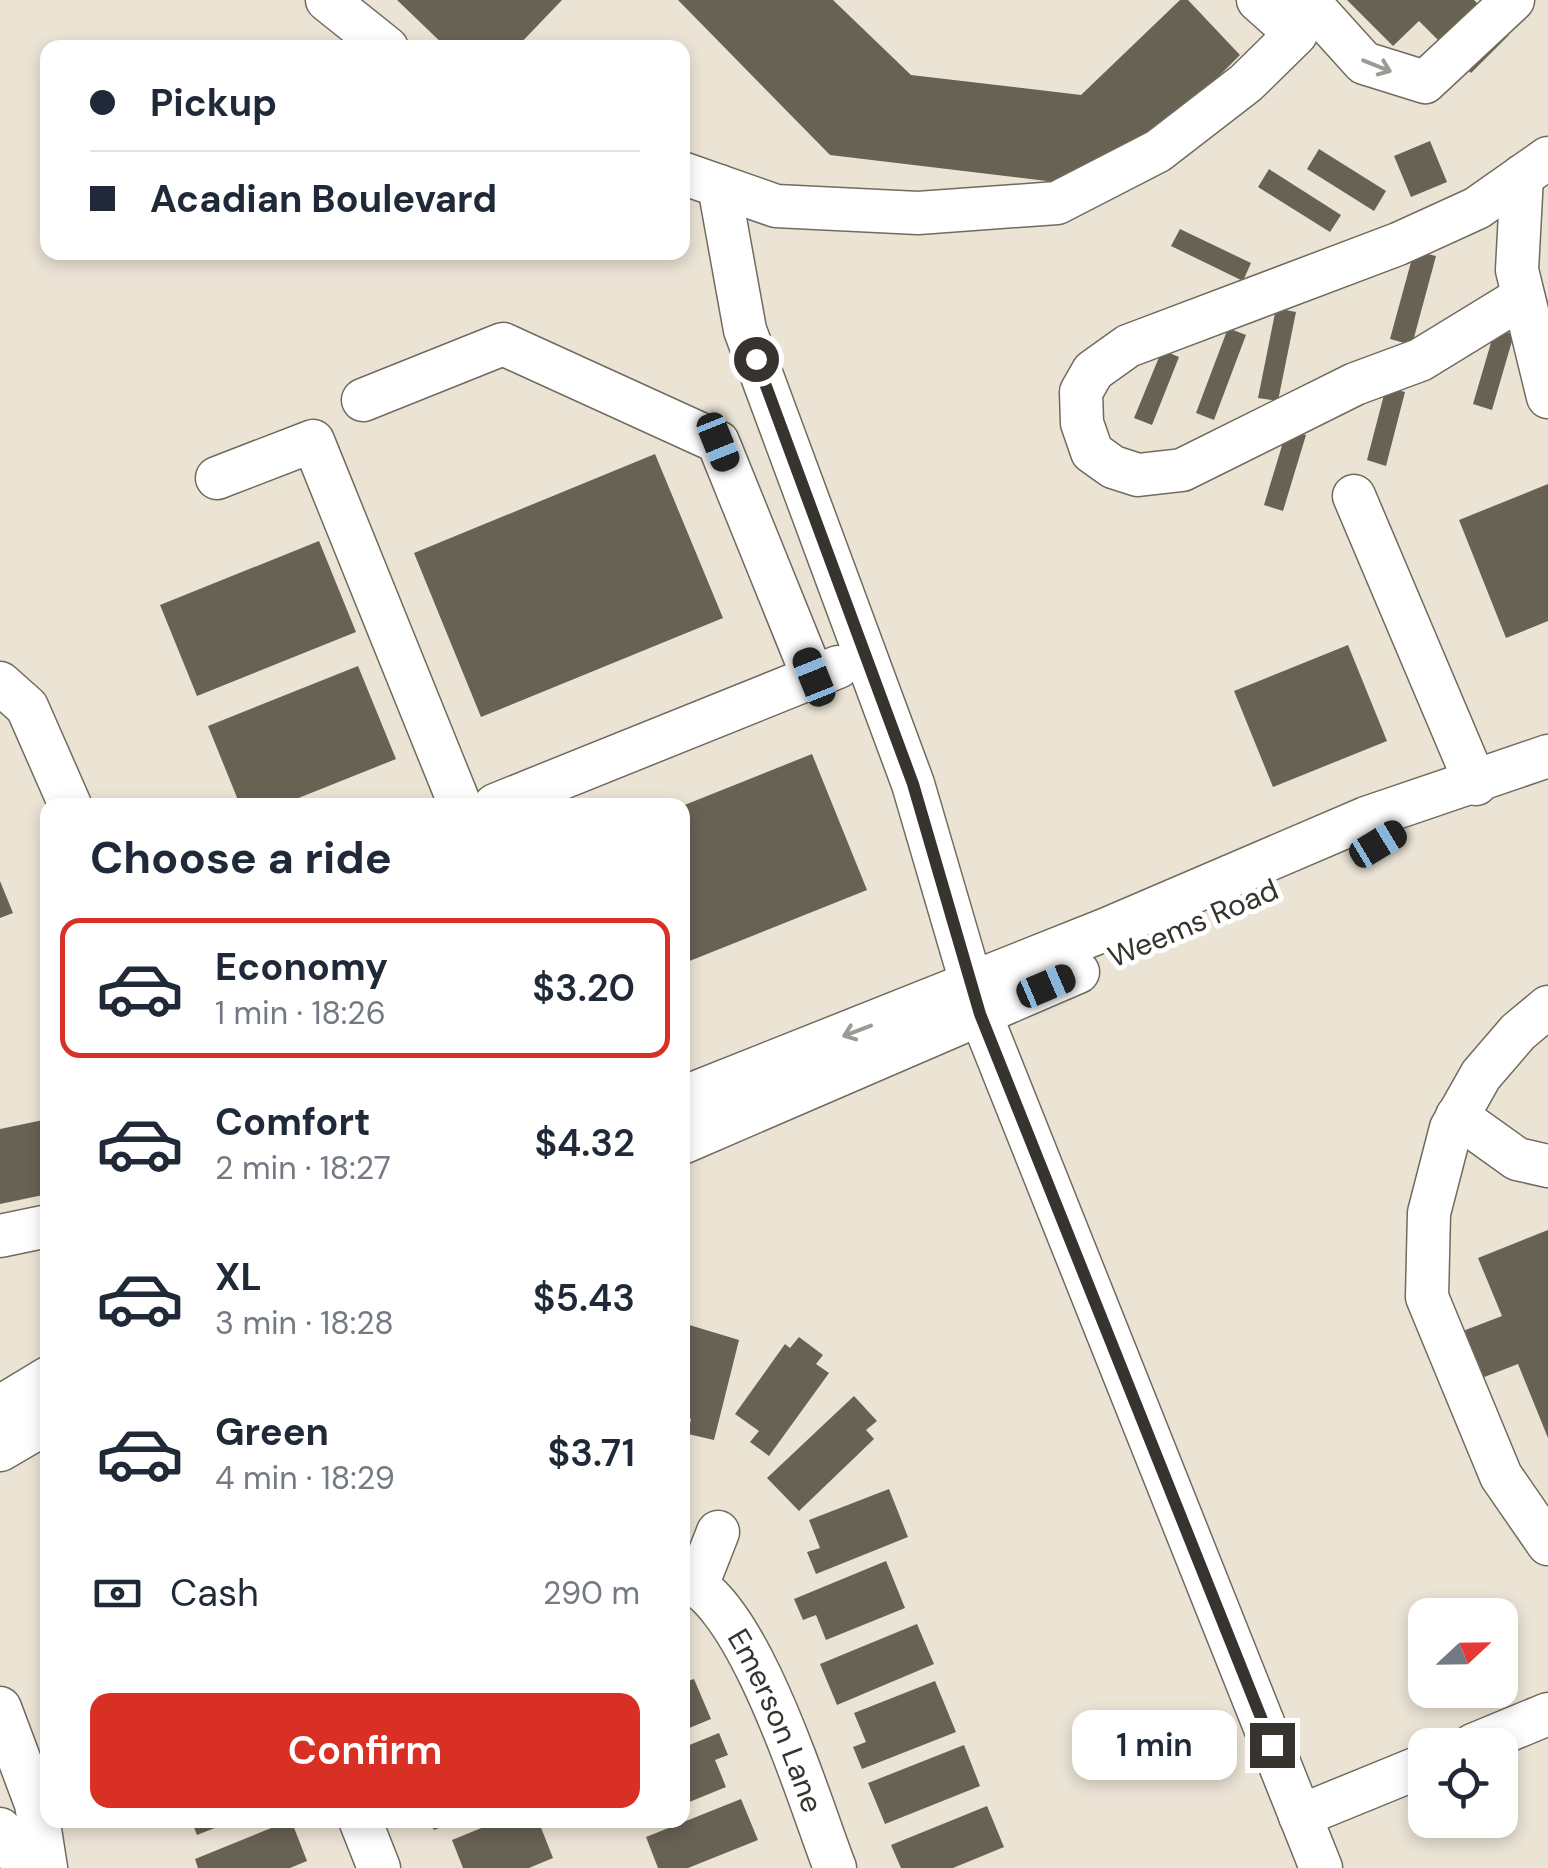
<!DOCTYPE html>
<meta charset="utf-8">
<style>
:root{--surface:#fff;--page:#f2f2f3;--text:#1f2937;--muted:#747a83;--line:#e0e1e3;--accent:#d93025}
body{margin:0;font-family:"DM Sans",sans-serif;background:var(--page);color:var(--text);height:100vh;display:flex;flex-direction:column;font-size:38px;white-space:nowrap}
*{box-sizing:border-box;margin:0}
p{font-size:32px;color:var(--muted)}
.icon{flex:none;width:55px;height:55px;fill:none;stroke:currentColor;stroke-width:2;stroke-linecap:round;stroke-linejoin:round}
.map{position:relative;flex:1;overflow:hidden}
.panel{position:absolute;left:40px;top:798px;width:650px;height:1030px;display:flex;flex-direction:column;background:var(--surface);border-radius:20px;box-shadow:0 5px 15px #0003}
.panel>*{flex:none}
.top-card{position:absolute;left:40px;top:40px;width:650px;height:220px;border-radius:20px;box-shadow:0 5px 15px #0003;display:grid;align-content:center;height:220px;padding:0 50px;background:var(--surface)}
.needle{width:65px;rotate:68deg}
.controls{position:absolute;left:1408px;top:1598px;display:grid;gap:20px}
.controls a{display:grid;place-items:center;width:110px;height:110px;border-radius:20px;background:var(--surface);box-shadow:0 5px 15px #0003;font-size:50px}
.end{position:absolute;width:45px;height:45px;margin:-22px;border:12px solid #37342f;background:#fff;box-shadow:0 0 0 5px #fff}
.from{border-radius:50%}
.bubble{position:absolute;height:70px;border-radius:20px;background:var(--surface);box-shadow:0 5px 15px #0003;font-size:32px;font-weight:600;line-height:70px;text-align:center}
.car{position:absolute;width:30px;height:60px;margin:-30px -15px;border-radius:12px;box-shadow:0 0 8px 2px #0007;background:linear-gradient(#222 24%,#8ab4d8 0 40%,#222 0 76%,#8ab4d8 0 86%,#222 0)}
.top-card b{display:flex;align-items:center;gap:35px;height:95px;font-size:38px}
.top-card b+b{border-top:2px solid var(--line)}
.top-card i{width:25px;height:25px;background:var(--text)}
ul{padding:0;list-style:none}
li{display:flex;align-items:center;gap:30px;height:140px;margin:0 20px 15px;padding:0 30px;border:5px solid transparent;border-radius:20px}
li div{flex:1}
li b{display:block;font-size:38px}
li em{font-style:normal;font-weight:600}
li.active{border-color:var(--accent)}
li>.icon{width:90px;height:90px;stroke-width:1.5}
h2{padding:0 50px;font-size:45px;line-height:120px}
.pay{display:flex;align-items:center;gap:25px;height:110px;padding:0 50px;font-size:38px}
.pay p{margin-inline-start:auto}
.button{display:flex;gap:20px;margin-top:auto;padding:20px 50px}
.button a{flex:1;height:115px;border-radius:20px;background:var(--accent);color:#fff;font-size:40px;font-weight:600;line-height:115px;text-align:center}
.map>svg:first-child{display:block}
</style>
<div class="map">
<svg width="1548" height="1868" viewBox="0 0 1548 1868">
<rect width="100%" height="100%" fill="#ebe4d5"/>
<path fill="#686254" d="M397,0H562L516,48H447Z
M678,0H833L911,75L1081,95L1180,0H1188L1240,55L1141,154L1072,184L830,155Z
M1347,0H1474L1509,35L1471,73L1419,21L1393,46Z
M1430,141L1447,182L1411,197L1394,156Z
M1319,149L1386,191L1374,211L1307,169Z
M1269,169L1341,215L1330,232L1258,187Z
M1180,229L1251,263L1243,281L1171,246Z
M1414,251L1436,256L1412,345L1390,339Z
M1276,308L1296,312L1278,401L1258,398Z
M1228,328L1246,335L1214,420L1196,413Z
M1495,329L1514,334L1492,410L1473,404Z
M1162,350L1179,357L1152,425L1134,418Z
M1386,387L1405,392L1386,466L1367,460Z
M1287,429L1306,435L1283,511L1264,505Z
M655,454L723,618L481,717L414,553Z
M1548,484V621L1506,638L1459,520Z
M319,541L356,632L197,696L160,605Z
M1348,645L1387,741L1273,787L1234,691Z
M358,666L396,759L281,805H240L208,726Z
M812,754L867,890L682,964V806Z
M0,881L13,913L0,918Z
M48,1119V1194L0,1204V1129Z
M1548,1230V1438L1518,1364L1474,1381L1455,1334L1502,1316L1478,1258Z
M686,1324L739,1340L714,1440L688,1434L691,1419L682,1417Z
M799,1337L823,1355L816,1364L829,1373L769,1456L750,1442L759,1431L735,1414L785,1344L790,1348Z
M854,1396L877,1421L866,1430L874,1439L799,1511L767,1478Z
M889,1489L908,1537L816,1574L807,1552L820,1548L809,1520Z
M886,1561L905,1608L826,1640L816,1615L803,1620L794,1599Z
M917,1624L934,1664L837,1705L820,1664Z
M694,1679L711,1719L682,1731V1683Z
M935,1681L956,1732L862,1769L853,1747L866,1742L854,1713Z
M719,1733L728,1755L715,1760L726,1787L682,1805V1748Z
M964,1745L980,1786L885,1824L868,1783Z
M741,1799L758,1840L688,1868H658L646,1837Z
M987,1806L1004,1847L953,1868H901L891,1845Z
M191,1820H235L197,1835Z
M291,1820L307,1861L290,1868H198L195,1859Z
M429,1820H458L434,1830Z
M501,1820H538L553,1858L529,1868H463L452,1840Z"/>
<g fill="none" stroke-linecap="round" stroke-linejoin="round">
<defs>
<g id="minor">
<path d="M327,0L387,48"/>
<path d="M1307,0L1364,63L1425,82L1513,0"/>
<path d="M682,173L776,206L918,213L1057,203L1158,151L1246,83L1296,34L1258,0"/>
<path d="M1522,176L1517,270L1548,397"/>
<path d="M719,186L745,330L913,784L980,1013L1321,1868"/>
<path d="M1523,297L1420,360L1355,384L1182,470L1138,475L1113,467L1092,452L1082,423L1081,392L1093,371L1128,346L1398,244L1477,208L1548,158"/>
<path d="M363,400L503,344L718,442L813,677"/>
<path d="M217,478L313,441L460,805"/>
<path d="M1354,496L1476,784"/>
<path d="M0,683L27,707L70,805"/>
<path d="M495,805L838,667"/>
<path d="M1548,1007L1518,1032L1481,1075L1451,1128L1429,1213L1427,1297L1501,1476L1548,1544"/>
<path d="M682,1098L1107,929L1366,818L1548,756"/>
<path d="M1457,1116L1517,1159L1548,1166"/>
<path d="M682,1143L1078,972"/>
<path d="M0,1236L48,1226"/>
<path d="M0,1407L48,1378"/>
<path d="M0,1450L48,1422"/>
<path id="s1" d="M682,1579C748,1596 810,1804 835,1868"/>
<path d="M698,1583L718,1532"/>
<path d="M0,1708L36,1804L46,1868"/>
<path d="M1473,1745L1548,1714"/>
<path d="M1300,1816L1425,1765"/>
<path d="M360,1820L379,1868"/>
<path d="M0,1829L26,1868"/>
</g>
</defs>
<use href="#minor" stroke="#716b5e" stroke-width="45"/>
<use href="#minor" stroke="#fff" stroke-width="42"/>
</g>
<defs><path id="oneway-shaft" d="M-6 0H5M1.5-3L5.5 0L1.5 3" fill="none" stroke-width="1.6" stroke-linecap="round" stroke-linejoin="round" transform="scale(2.5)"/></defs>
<g stroke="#9b9a97">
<use href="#oneway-shaft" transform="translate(1377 66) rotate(22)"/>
<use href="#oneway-shaft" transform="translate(857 1031) rotate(159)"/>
</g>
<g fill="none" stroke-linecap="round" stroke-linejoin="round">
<path stroke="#37342f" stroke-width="12" d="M756,359L913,784L980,1014L1272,1745"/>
</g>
<g text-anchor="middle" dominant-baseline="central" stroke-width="10" stroke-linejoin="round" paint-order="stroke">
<g font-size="30" fill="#37342f" stroke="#fff">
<text transform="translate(1193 923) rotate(-23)">Weems Road</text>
<text stroke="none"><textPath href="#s1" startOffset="175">Emerson Lane</textPath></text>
</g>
</g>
</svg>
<div class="controls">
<a><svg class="needle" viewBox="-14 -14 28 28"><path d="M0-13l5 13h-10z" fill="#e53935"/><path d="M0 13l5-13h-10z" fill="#747a83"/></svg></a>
<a><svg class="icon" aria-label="locate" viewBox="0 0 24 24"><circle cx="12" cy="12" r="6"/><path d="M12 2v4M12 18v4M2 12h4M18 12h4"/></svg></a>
</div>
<i class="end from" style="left:756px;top:359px"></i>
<i class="end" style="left:1272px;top:1745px"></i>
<div class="bubble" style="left:1072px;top:1710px;width:165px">1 min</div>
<i class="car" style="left:718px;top:442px;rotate:158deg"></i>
<i class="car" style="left:814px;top:677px;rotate:338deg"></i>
<i class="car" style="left:1378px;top:844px;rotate:59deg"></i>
<i class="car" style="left:1046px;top:986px;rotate:67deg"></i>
<div class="top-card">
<b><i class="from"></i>Pickup</b>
<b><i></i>Acadian Boulevard</b>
</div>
<section class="panel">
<h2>Choose a ride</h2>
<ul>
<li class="active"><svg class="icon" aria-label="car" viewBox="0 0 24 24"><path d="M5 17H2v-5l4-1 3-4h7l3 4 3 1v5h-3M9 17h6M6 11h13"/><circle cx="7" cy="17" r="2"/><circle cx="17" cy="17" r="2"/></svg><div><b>Economy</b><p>1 min · 18:26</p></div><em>$3.20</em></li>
<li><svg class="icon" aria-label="car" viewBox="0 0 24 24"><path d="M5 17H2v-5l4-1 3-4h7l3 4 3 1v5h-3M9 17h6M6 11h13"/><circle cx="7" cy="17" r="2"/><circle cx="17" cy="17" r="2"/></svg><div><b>Comfort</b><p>2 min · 18:27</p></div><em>$4.32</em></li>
<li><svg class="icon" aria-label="car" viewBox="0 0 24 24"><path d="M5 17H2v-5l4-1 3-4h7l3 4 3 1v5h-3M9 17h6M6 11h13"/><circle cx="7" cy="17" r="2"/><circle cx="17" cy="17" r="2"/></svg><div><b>XL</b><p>3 min · 18:28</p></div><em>$5.43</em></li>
<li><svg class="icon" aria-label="car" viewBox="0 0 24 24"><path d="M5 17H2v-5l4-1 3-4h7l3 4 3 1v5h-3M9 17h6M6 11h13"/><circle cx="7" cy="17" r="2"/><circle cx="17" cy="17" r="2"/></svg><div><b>Green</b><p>4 min · 18:29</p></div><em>$3.71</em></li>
</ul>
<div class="pay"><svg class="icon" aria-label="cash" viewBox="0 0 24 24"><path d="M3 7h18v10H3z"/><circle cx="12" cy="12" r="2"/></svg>Cash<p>290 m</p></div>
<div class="button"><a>Confirm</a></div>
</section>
</div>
